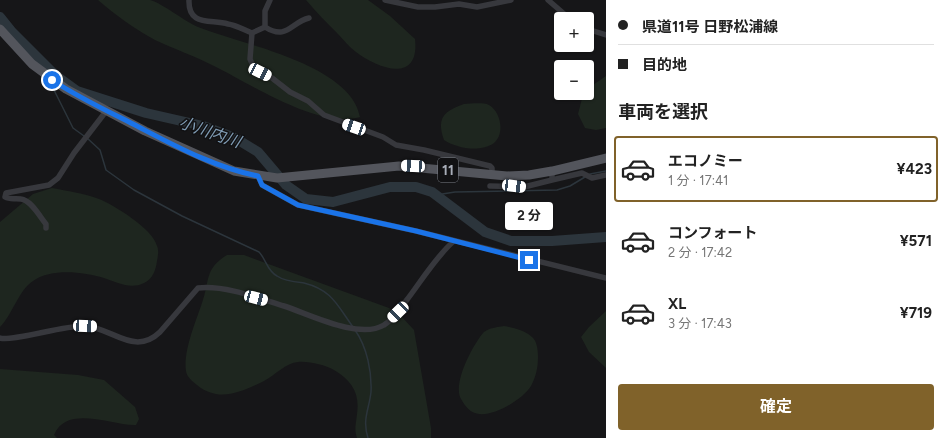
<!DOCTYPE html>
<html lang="ja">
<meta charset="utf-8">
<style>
:root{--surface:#fff;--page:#f6f6f6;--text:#222;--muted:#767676;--line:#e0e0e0;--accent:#80622a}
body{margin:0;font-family:Figtree,"Noto Sans JP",sans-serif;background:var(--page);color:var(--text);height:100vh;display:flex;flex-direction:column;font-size:15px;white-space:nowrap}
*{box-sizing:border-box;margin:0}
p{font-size:13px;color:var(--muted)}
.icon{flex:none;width:22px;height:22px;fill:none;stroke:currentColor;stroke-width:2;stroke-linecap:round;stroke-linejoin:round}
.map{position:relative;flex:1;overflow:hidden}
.sheet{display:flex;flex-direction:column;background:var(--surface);width:340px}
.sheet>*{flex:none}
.hud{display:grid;align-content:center;height:88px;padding:0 12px;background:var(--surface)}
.buttons{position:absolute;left:554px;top:12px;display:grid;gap:8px}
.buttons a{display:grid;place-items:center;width:40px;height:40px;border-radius:4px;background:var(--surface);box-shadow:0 1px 3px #0004;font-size:20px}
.end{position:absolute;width:18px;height:18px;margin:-9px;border:5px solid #1a73e8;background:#fff;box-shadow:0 0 0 2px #fff}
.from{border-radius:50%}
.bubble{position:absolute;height:28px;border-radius:4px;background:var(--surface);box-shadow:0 1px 3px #0004;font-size:13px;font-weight:700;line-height:28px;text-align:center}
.car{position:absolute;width:12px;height:24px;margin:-12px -6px;border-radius:5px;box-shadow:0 0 3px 1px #0007;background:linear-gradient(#fff 24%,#345 0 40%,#fff 0 76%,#345 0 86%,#fff 0)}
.hud b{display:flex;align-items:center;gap:14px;height:38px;font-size:15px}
.hud b+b{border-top:1px solid var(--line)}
.hud i{width:10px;height:10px;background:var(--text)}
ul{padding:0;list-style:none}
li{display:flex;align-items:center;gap:12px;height:66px;margin:0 8px 6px;padding:0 4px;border:2px solid transparent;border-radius:4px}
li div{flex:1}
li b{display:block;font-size:15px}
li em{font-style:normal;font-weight:700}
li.on{border-color:var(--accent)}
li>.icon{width:36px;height:36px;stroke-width:1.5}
h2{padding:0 12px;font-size:18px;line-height:48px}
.button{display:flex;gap:8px;margin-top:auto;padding:8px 12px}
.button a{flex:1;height:46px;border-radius:4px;background:var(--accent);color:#fff;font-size:16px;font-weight:700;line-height:46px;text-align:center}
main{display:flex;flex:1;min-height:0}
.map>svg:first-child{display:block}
</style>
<main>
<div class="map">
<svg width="606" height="438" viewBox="0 0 606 438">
<rect width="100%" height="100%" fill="#161618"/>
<path fill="#1e261f" d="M98,0C112,0 138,0 150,0C162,3 184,21 198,27C240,44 351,64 360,117C317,129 251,84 214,66C195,56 174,49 155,40C135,29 115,15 98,0Z
M306,0H368L390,16L415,39C420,84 378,69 356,52C349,47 344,40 338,34C327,23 316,12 306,0Z
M606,76V128L596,130L585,128L578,114L583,95L587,93V89Z
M464,104C471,104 482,102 489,105C501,112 505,134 494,143C480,153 456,148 444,140C436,118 444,111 464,104Z
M52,188C67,191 84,193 99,199C114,205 153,229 157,246C159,250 158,256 157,261C156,269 153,279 144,283C130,290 117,282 104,278C83,272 52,268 33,281C18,291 13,314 0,327V222L33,194Z
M227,255H244L389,308L401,316L414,330L431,428V438H357C354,429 356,424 357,414C360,393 352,381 334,370C325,365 309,361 298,362C286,363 275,375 264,381C241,392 219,403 197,385C192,381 187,377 186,371C183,351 196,321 202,303C210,281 204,269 227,255Z
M606,311V368L589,352L581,337L589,327Z
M504,326C514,328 524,330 532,337C537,341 538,350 538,357C538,367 536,377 531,386C523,399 495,416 479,414C470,413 465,406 461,399C452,384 473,344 484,332C489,328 498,327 504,326Z
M0,369L78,375L104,380L135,407L139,419L136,425C112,426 67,404 54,435L57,438H0Z"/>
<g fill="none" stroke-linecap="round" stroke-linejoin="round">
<path stroke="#2c353c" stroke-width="1.5" d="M54,84V90L73,128L84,136
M87,138L100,150L106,170L134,190L182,216L259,252C266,259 267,271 277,276C284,281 295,282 304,283C332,290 337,305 353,327
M590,174L606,171
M436,195L455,192L557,190L570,186L585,177
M355,330C367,347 372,372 371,392C369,410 362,419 368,438"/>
<path stroke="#2c353c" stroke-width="10" d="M0,17L12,32L55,75L77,91L146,113L203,126L235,138L258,152L286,185L306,199L333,202L390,187H416L432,192L485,232L511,241H552L606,237"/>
<path stroke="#37383d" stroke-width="5.5" d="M189,0C188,27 211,19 228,24C236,25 244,30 252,33L265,27V11L270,0
M385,0L418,7H435L459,4L477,7L511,0
M548,0L570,19
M265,27C287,41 291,22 309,18
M587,29L606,35
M252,33L250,59L253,66L260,72L272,78L290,92L308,101L324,115L383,137L396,145L424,150L490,166L492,168V175
M552,171V180L582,173L592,178L606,175
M258,176L262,185L298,205L416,231L606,278
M490,186L524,187L552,180
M46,228V224C40,217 31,200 21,199C15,198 10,200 5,197L6,193L49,185L58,178L74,153L107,110
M0,338C10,342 66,325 84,326C112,327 134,357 160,332L198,288C225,285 258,298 284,306C309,314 359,340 384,325C393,320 400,309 406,301C420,283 437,255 454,241"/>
<path stroke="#53555c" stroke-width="9" d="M0,29L32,64L66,89L145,131L234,171L277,178L399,166L507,176L529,175L552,171L606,158"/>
</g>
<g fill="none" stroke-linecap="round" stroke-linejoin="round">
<path stroke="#1a73e8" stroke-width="5" d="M52,80C76,96 103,109 129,122C170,143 212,167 258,176L262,185L298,205L416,231L529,260"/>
</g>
<g text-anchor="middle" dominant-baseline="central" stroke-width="3" stroke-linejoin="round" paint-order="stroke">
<rect fill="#111113" stroke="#7b7e86" stroke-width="1" x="438" y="158" width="20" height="24" rx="3"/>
<g font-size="14" font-weight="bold" fill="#a8adb8">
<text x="448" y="170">11</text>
</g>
<g font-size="16" font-style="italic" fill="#7f9bb3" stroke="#111113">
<text transform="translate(210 132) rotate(19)">小川内川</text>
</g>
</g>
</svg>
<div class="buttons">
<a>+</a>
<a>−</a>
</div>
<i class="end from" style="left:52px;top:80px"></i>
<i class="end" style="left:529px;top:260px"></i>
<div class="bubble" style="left:505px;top:202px;width:48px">2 分</div>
<i class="car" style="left:260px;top:72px;rotate:116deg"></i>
<i class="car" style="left:354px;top:127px;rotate:289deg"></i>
<i class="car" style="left:413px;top:166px;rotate:273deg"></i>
<i class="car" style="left:514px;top:186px;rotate:97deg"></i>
<i class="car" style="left:256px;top:298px;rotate:105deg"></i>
<i class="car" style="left:398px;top:312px;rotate:226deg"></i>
<i class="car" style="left:85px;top:326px;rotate:93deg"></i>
</div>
<section class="sheet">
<div class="hud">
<b><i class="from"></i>県道11号 日野松浦線</b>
<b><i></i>目的地</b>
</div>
<h2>車両を選択</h2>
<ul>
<li class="on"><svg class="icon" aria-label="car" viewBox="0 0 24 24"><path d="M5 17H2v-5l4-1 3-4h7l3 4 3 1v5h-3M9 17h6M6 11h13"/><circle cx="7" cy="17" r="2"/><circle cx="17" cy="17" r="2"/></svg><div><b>エコノミー</b><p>1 分 · 17:41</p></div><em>¥423</em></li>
<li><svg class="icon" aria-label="car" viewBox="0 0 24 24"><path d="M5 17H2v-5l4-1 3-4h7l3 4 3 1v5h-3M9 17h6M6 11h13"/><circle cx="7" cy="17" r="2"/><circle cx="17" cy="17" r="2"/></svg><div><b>コンフォート</b><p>2 分 · 17:42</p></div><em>¥571</em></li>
<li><svg class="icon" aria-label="car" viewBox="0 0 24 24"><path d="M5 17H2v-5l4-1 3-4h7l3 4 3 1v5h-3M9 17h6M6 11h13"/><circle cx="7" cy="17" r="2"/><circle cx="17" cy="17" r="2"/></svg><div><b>XL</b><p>3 分 · 17:43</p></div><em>¥719</em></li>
</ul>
<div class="button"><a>確定</a></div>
</section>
</main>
